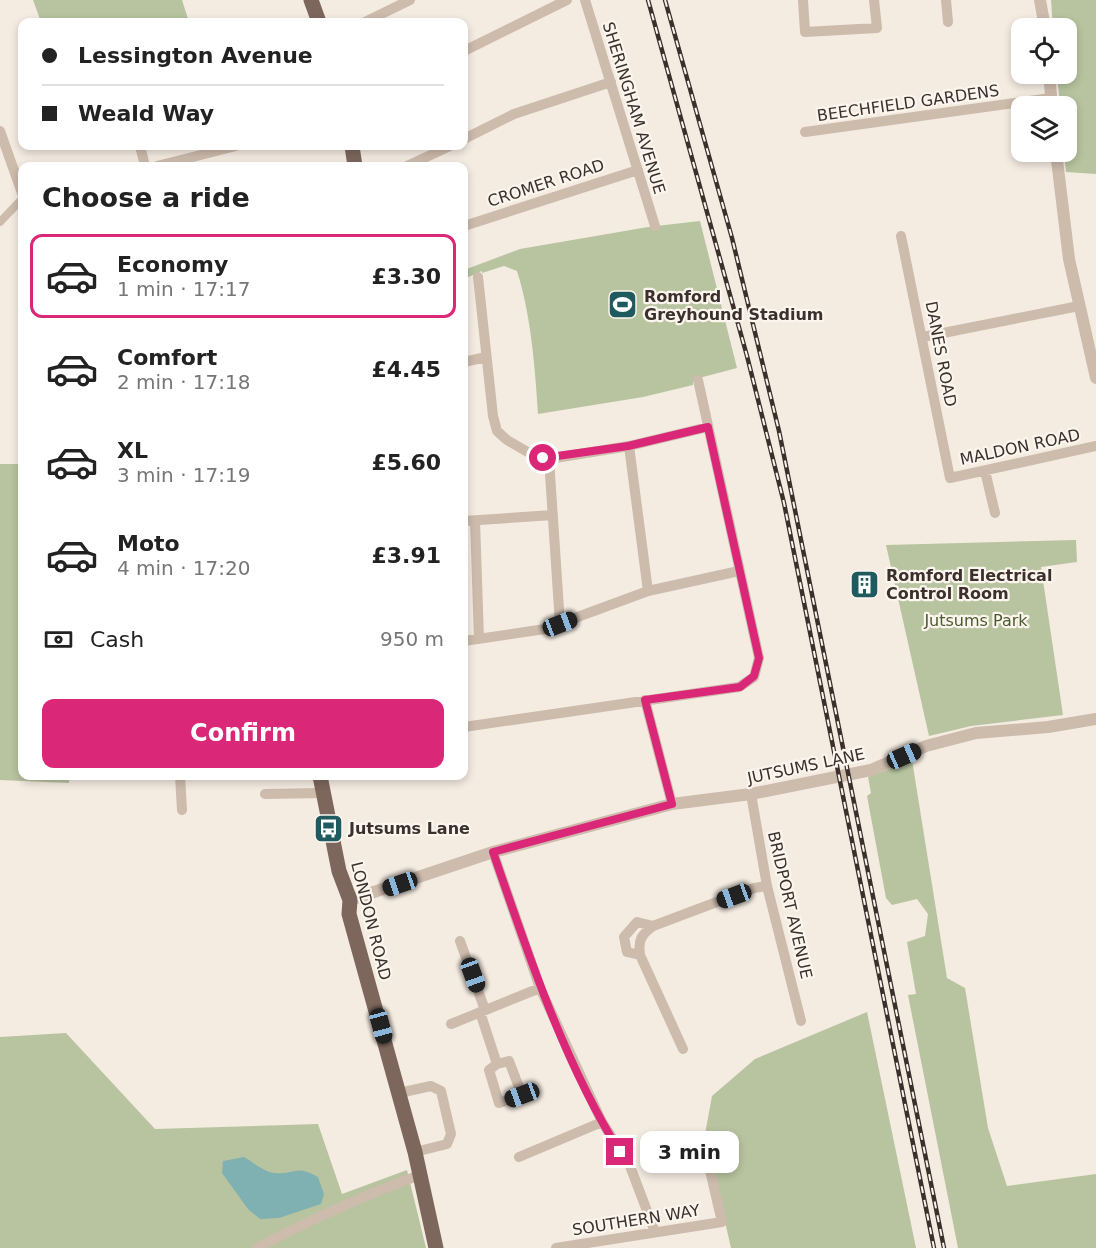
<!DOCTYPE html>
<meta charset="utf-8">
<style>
:root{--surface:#fff;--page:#f2f2f2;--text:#222;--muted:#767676;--line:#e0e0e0;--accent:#db2777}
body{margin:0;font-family:"DejaVu Sans",sans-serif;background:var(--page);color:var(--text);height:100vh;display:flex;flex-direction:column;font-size:22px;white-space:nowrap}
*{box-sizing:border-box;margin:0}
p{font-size:20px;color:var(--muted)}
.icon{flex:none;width:33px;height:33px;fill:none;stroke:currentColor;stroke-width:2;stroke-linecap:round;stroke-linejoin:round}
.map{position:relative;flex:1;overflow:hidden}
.drawer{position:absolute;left:18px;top:162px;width:450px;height:618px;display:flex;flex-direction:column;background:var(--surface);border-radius:12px;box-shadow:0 3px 9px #0003}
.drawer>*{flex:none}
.hud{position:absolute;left:18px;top:18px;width:450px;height:132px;border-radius:12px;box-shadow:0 3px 9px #0003;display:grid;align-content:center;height:132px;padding:0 24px;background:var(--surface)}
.buttons{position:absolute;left:1011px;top:18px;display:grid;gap:12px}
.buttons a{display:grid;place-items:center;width:66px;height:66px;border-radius:12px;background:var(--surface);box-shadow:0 3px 9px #0003;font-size:30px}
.end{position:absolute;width:27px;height:27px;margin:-14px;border:8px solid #db2777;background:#fff;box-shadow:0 0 0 3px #fff}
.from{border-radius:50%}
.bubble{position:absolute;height:42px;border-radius:12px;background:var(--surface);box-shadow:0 3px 9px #0003;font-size:20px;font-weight:600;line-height:42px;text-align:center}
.car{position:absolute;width:18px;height:36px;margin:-18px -9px;border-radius:8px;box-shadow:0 0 4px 2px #0007;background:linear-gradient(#222 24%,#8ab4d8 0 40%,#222 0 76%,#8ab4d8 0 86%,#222 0)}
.hud b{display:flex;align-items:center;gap:21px;height:57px;font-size:22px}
.hud b+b{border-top:2px solid var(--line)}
.hud i{width:15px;height:15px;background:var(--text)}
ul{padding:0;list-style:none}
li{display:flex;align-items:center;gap:18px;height:84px;margin:0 12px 9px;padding:0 12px;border:3px solid transparent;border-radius:12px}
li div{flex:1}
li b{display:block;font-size:22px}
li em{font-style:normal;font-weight:600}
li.on{border-color:var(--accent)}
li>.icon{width:54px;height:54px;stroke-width:1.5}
h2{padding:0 24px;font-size:27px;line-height:72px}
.pay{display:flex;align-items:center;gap:15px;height:66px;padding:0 24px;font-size:22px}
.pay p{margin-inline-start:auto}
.action{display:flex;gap:12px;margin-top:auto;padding:12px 24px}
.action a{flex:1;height:69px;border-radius:12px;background:var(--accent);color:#fff;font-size:24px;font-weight:600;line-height:69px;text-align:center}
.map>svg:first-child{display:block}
</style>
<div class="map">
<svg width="1096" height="1248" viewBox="0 0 1096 1248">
<rect width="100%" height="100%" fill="#f4ebe1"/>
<path fill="#b8c4a0" d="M33,0H182L189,22H41Z
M1051,0H1096V174L1066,172L1064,152H1066V106H1060L1057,74H1066V28H1053Z
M700,221L737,368L703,377L693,382V385L643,397L538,414C535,367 531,315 517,271L504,266L482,273V271L464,279V270L520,249L648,227Z
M0,464H22V776H69V783L0,780Z
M1076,540L1077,562L1041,567L1063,715L971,726L929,736L886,545Z
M912,760L947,978L965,988L988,1128L1007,1186L1096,1174V1248H958L908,995L916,994L907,942L925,936L928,914L917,899L892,905L886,898L867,796L871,793L868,777Z
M867,1012L916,1248H731L705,1134L712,1096L755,1059Z
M66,1033L155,1129L318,1124L342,1194L407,1170L426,1248H0V1037Z"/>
<path fill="#7fb0b2" d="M244,1157C253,1162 264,1172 275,1173C297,1175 294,1164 318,1177L324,1194L321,1204L279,1218L260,1219L248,1209L222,1173L223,1161Z"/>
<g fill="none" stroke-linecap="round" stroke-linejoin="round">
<path stroke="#cdbbac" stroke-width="8" d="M0,222L22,199"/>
<path stroke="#cdbbac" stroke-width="10" d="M585,0L655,226
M803,0L805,32L877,28L874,0
M946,0L948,22
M365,22L410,0
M464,51L567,0
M0,131L22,193
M805,132L1051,98
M464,139L514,114L611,82
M140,146L145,166
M157,166L236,146
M407,166L450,146
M464,226L638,170
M901,236L950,478L1096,446
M478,277L493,416L497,431L507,440L531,454L549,459L629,446L708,427
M923,337L1079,306
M464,362L486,357
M629,446L648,591
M549,459L560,624
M985,471L995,513
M464,521L553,515
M475,521L479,639
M464,641L545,629L648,591L739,571
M645,700L672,804
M464,727L739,687L754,677L759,658L698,380
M180,776L182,810
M265,794L323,793
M751,794L767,886L801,1021
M493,852L540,988L602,1122L630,1166L655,1232
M460,941L485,1010
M640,955L627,952L624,937L637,922L653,926
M480,1012L497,1064L509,1061L522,1095L499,1103L489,1070L497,1064
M451,1024L540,988
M683,1049L640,955C638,940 641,935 653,926L754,888L767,886
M399,1093L431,1086L441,1091L451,1134L447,1144L415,1152
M519,1157L602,1122
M257,1248C310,1220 364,1195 420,1175
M556,1248L722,1222L706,1153L693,1157"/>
<path stroke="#cdbbac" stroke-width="12" d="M1040,0L1045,28
M1049,74L1052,106
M1056,152L1069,259L1096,378
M350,900L493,852L672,804L751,794L871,770L926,746L976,733L1048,727L1096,719"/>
<path stroke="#7d675c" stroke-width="15" d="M311,0L319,22
M352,146L355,166
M320,776L339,871L350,900L349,914L415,1152L436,1248"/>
<defs>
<path id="rail" d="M648,0L747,356L784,503L934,1248
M665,0L732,238L779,431L944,1248"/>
</defs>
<use href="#rail" stroke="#3b302b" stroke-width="4.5"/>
<use href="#rail" stroke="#fbf5ee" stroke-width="2" stroke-dasharray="7" stroke-linecap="butt"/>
</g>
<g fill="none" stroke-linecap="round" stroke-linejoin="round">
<path stroke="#db2777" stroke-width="8" d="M543,458L628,446L708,427L759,658L754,676L740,687L645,700L672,804L493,852C528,953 563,1061 620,1152"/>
</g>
<defs>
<symbol id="stadium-square" viewBox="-11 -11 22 22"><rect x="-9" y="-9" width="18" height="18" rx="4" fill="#1f5a5e" stroke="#fbf5ee"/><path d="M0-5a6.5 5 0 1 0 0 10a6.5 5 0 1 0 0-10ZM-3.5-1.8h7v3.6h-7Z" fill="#fff"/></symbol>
<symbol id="building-square" viewBox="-11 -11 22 22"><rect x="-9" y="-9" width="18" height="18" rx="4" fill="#1f5a5e" stroke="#fbf5ee"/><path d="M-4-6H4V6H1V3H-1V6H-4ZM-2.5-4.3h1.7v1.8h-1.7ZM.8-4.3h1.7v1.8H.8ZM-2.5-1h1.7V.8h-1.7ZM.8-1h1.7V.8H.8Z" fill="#fff"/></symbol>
<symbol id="bus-square" viewBox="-11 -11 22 22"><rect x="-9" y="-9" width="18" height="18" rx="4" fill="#1f5a5e" stroke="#fbf5ee"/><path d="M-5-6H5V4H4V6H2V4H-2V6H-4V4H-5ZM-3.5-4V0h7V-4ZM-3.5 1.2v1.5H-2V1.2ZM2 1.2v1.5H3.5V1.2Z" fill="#fff"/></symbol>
</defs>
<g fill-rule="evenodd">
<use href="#stadium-square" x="606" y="288" width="33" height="33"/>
<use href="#building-square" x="848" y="568" width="33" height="33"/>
<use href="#bus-square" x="312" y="812" width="33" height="33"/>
</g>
<g text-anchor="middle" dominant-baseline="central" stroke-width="4.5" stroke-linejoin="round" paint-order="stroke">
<g font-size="16" fill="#3b302b" stroke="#fbf5ee">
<text transform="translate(908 103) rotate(-8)">BEECHFIELD GARDENS</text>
<text transform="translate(634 108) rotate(73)">SHERINGHAM AVENUE</text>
<text transform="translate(546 183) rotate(-18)">CROMER ROAD</text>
<text transform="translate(941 354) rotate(79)">DANES ROAD</text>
<text transform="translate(1020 447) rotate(-12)">MALDON ROAD</text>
<text transform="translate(806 766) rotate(-12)">JUTSUMS LANE</text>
<text transform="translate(790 905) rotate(77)">BRIDPORT AVENUE</text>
<text transform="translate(371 921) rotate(76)">LONDON ROAD</text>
<text transform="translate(636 1220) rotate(-9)">SOUTHERN WAY</text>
</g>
<g font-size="16" font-weight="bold" fill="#3b302b" stroke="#fbf5ee" text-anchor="start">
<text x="644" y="296">Romford<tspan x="644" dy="18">Greyhound Stadium</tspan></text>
<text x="886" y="575">Romford Electrical<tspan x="886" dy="18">Control Room</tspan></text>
<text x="349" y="828">Jutsums Lane</text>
</g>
<g font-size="16" fill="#4a5a2e" stroke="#fbf5ee">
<text x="976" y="620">Jutsums Park</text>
</g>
</g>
</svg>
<div class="buttons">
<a><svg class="icon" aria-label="locate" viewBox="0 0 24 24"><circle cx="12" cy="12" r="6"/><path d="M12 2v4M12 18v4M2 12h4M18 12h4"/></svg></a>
<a><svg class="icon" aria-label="layers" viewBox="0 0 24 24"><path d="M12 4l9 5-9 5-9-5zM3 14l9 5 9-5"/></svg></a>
</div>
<i class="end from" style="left:543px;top:458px"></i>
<i class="end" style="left:620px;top:1152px"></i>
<div class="bubble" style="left:640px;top:1131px;width:99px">3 min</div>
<i class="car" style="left:560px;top:624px;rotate:69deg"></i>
<i class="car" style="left:904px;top:756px;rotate:66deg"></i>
<i class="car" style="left:400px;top:884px;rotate:251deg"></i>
<i class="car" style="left:734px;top:896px;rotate:250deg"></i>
<i class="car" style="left:473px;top:975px;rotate:160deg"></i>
<i class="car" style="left:381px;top:1026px;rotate:165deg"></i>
<i class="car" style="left:522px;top:1095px;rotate:250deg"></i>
<div class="hud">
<b><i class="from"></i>Lessington Avenue</b>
<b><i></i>Weald Way</b>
</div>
<section class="drawer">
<h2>Choose a ride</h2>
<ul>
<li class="on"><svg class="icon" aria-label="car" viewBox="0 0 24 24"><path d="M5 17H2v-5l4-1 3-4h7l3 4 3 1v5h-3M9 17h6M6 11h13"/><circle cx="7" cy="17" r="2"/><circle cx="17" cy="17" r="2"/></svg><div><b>Economy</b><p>1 min · 17:17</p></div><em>£3.30</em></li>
<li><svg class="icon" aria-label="car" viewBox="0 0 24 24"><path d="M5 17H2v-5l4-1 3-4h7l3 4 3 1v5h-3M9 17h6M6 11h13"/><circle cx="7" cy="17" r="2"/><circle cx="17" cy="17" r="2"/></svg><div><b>Comfort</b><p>2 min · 17:18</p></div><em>£4.45</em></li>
<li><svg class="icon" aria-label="car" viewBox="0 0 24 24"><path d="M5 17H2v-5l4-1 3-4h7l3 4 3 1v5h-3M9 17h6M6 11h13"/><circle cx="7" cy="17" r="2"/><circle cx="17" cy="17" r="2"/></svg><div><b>XL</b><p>3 min · 17:19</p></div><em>£5.60</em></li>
<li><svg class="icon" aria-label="car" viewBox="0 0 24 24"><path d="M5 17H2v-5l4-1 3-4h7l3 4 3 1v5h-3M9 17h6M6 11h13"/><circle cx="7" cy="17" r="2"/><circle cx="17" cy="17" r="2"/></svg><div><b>Moto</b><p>4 min · 17:20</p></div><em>£3.91</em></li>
</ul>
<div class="pay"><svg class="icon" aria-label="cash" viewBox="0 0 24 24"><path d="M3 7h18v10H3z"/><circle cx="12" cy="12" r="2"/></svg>Cash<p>950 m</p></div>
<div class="action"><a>Confirm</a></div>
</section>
</div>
